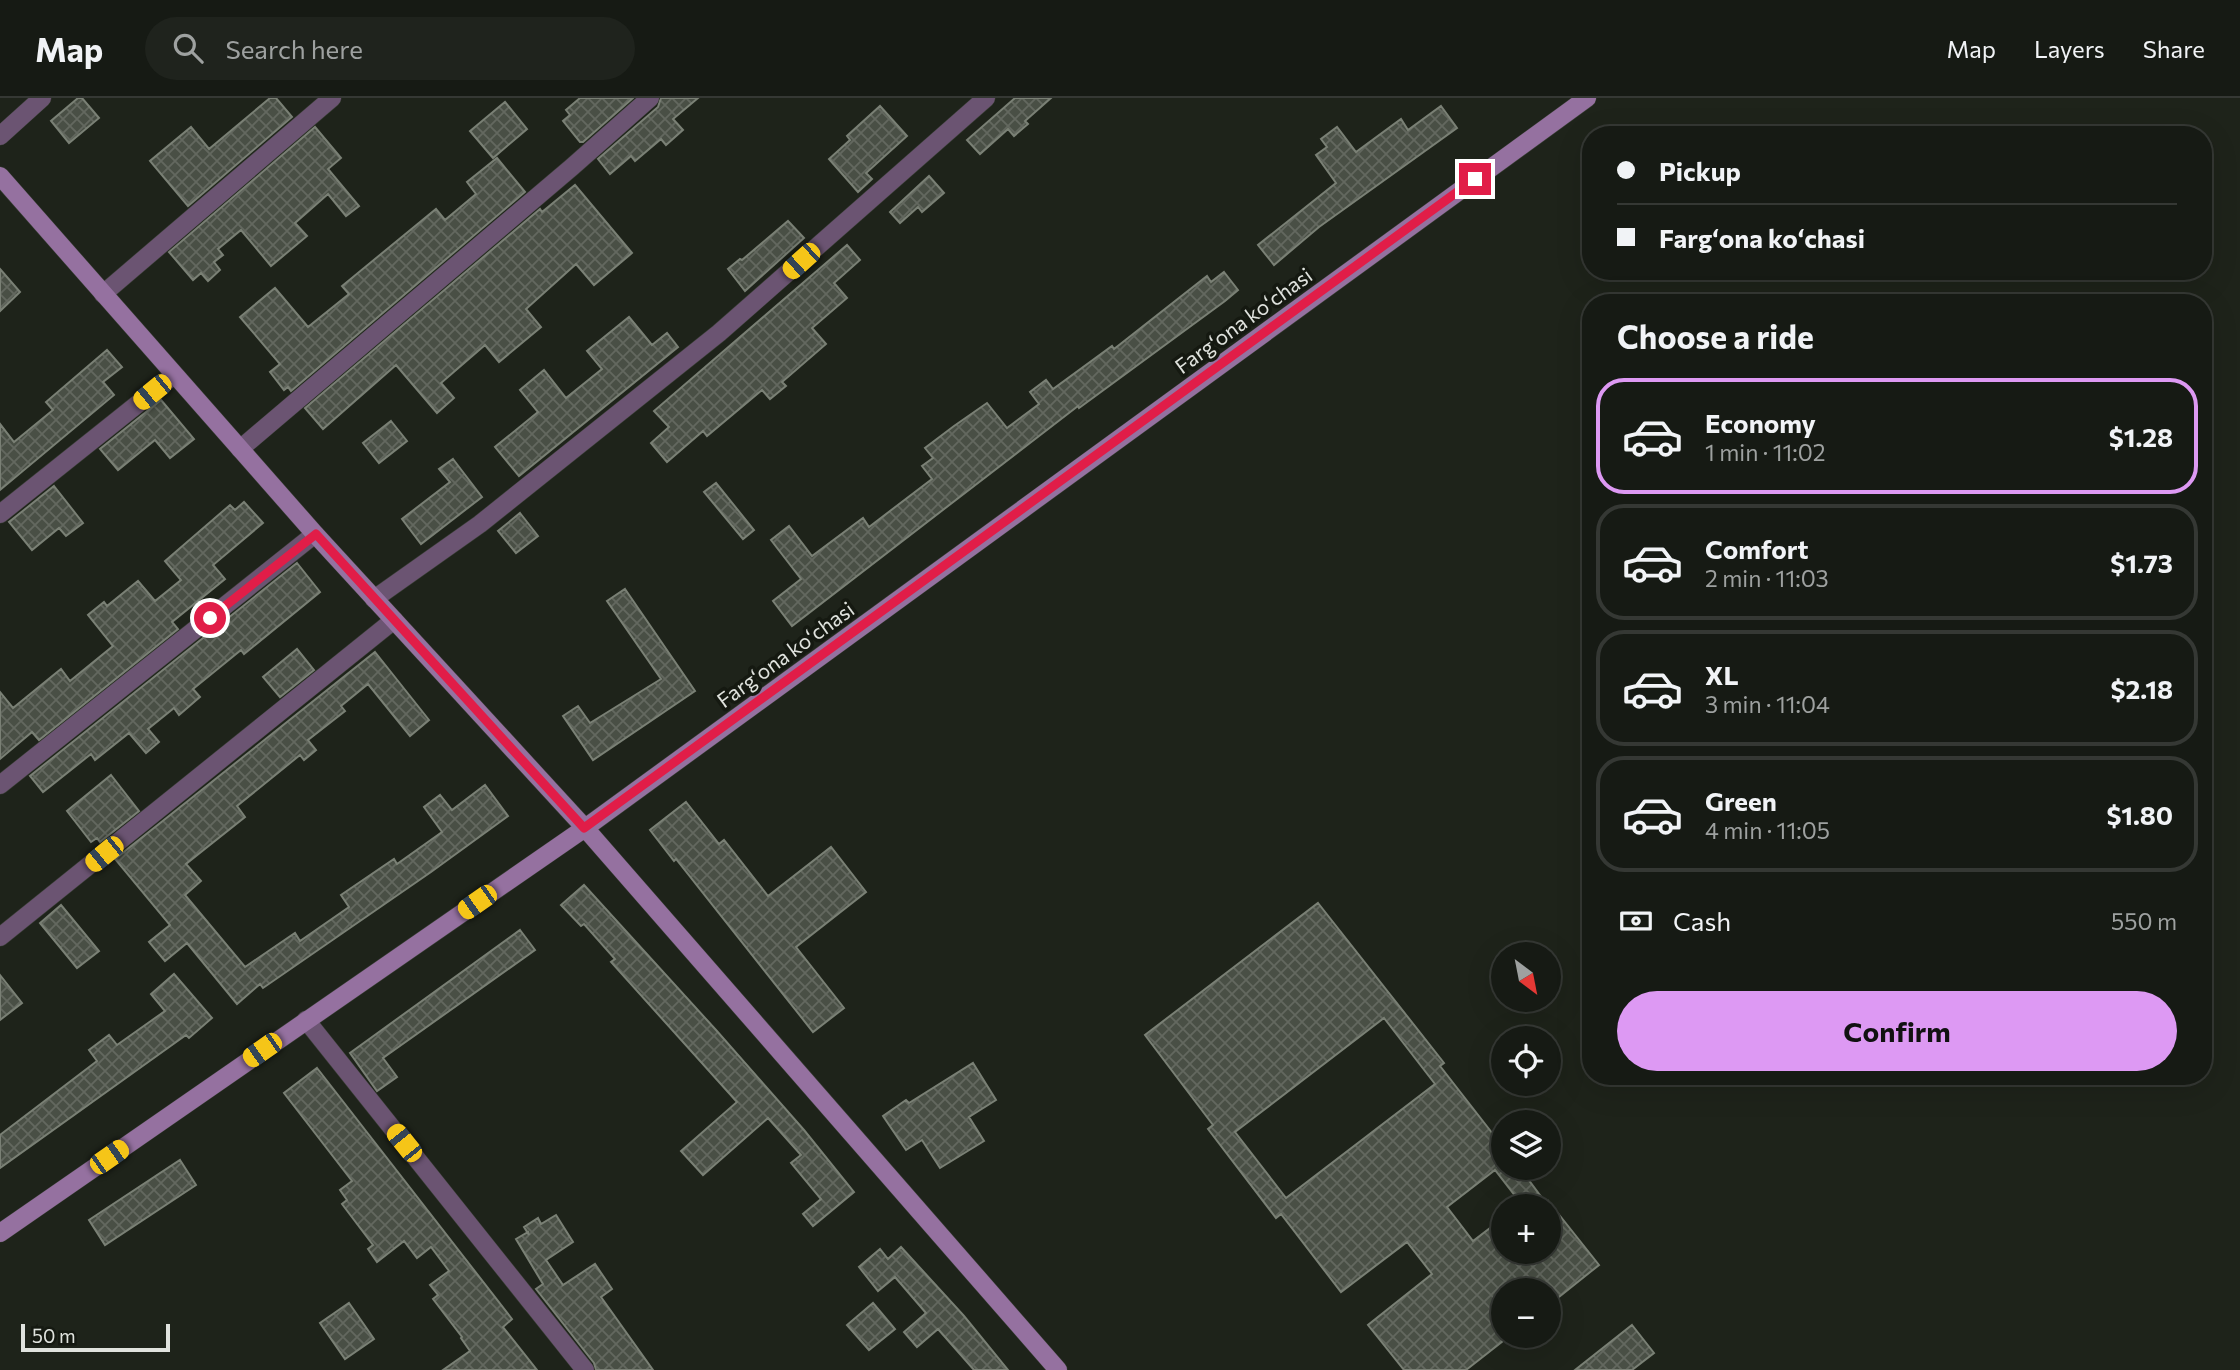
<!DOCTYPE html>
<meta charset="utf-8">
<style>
:root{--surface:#161a14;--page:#1f231d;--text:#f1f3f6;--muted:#9ea1a0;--line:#353834;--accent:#dd99f3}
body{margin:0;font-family:Commissioner,sans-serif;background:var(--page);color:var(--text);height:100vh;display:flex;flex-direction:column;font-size:26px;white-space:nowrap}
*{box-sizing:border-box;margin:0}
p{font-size:23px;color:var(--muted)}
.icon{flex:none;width:38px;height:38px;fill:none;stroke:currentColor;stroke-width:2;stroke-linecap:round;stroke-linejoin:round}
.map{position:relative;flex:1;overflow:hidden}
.panel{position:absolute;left:1582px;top:196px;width:630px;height:791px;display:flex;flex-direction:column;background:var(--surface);border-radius:28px;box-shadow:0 7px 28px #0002,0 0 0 2px var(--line)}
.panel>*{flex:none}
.banner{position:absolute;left:1582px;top:28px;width:630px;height:154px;border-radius:28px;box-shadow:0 7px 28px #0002,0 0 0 2px var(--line);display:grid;align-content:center;height:154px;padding:0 35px;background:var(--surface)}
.needle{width:46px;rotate:148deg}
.buttons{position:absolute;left:1491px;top:844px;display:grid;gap:14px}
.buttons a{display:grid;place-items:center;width:70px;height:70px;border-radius:50%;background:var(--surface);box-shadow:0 7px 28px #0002,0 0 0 2px var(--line);font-size:35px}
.scale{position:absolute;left:21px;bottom:18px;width:149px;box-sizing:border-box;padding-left:7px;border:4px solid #e0e3de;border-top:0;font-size:19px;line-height:24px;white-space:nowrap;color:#e0e3de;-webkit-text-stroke:5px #151911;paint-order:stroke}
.end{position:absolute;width:32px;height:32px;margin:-16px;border:9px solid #e11d48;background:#fff;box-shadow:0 0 0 4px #fff}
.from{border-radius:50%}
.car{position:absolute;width:21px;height:42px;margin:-21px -10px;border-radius:9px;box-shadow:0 0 5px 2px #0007;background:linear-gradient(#f5c518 24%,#345 0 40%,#f5c518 0 76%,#345 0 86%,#f5c518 0)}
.banner b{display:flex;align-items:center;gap:24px;height:66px;font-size:26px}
.banner b+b{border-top:2px solid var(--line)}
.banner i{width:18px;height:18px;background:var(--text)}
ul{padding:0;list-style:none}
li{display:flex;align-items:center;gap:21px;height:116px;margin:0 14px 10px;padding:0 21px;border:4px solid var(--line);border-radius:28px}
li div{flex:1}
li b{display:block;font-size:26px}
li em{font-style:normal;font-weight:700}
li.current{border-color:var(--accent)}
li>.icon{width:63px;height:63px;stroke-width:1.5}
h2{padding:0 35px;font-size:32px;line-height:84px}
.pay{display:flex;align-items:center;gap:18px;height:77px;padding:0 35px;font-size:26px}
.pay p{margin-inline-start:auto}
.action{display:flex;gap:14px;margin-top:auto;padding:14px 35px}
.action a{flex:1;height:80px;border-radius:42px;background:var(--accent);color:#111;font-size:28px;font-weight:700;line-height:80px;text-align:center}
header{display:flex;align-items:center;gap:42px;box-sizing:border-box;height:98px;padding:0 35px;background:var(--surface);border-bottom:2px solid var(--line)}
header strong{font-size:33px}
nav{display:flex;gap:38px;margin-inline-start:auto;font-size:24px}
.search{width:490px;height:63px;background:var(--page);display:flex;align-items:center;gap:18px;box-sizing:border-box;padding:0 24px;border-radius:38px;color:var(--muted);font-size:26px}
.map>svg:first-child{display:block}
</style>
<header>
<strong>Map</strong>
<div class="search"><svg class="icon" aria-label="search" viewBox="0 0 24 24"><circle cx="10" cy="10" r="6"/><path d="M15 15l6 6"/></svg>Search here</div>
<nav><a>Map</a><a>Layers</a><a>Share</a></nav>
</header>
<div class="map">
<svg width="2240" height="1272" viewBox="0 0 2240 1272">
<defs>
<pattern id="building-cross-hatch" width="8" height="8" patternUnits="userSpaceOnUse" patternTransform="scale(1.75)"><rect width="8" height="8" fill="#494f45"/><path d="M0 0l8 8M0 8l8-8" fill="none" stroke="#63685f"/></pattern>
</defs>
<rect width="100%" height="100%" fill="#1e231a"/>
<path fill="url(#building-cross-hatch)" stroke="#7a8075" stroke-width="2" fill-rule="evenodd" d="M78,0H82L99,20L69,45L51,23Z
M270,0H276L292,19L188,108L150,63L191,29L209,51Z
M580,0H633L583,44H580L563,23L570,17L566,12Z
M661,0H698L673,21L683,32L666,47L661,41L635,63L631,58L610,76L598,61L658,9Z
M1015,0H1051L1025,23L1028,26L1014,38L1008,31L980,56L967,42Z
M505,4L527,31L493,60L470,33Z
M880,8L907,38L866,75L872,81L858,94L829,61L850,42L847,38Z
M1441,8L1457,30L1319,129L1274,167L1258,147L1336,85L1316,57L1327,49L1321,41L1337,29L1356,54L1401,21L1408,32Z
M315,29L341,60L328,71L359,108L346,118L328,96L295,125L307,138L271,168L241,132L218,151L223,157L214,164L220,172L208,183L201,175L193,182L169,154Z
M497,60L525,94L291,293L288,289L284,292L270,274L280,266L240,219L275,190L308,229L349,196L342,188L436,111L445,122L476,96L467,84Z
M929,78L944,95L922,114L918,109L900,125L890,114Z
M575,87L632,155L594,187L576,166L526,211L541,229L499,264L485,247L441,285L454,300L437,315L396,267L323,331L305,310L540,111L542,114Z
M788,123L804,140L745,193L728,171L740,161L742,162Z
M847,147L860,162L834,185L847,200L812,230L826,246L782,284L786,288L770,301L762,292L707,338L703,333L667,364L651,345L669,329L654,313Z
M0,171L20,194L0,213Z
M1224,174L1238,192L1225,203L1079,310L1078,308L792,528L773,503L801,481L771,442L789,428L812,458L863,420L869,429L932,381L922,368L933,360L925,350L954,328L987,305L1007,330L1039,306L1030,294L1046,282L1053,291L1112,248L1114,251L1207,178L1211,184Z
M629,219L652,247L667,235L678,249L519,378L495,349L538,314L520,292L544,272L566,300L602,271L587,253Z
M107,252L122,269L103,284L114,297L0,392V326L14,344L53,312L46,304Z
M161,302L194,341L170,360L155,342L118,372L100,351Z
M391,323L407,343L379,365L363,345Z
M453,361L482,399L421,446L402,421L450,384L439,371Z
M716,385L754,432L743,441L704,394Z
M54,388L83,425L66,438L59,430L32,452L9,424Z
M244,404L263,425L213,467L225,481L172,524L178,531L39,642L32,634L0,661V594L13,610L61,571L70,583L113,548L88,517L104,504L107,508L138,483L155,503L181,482L165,463L230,407L235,412Z
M520,415L538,438L516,455L498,433Z
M297,465L320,494L244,556L241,552L193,591L200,599L179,617L174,610L148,631L159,644L146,655L129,635L95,662L91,656L43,694L30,678Z
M625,491L695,593L593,662L563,618L578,608L590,625L661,581L607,503Z
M297,551L314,572L280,599L263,579Z
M375,554L429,622L410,638L368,586L341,608L345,613L308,642L316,652L304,662L300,657L237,708L245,719L186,766L201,783L185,797L245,869L295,835L300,843L349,809L341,797L394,761L397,766L442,734L424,709L440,697L452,712L485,687L508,718L431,774L263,890L260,886L237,906L187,845L165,863L149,844L170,827L115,761Z
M111,677L139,713L100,744L97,740L91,744L67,713Z
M686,704L719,746L724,742L768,798L831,749L866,794L796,849L844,910L813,934L676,761L674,763L650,732Z
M584,787L716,932L804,1032L854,1094L813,1128L803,1116L821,1101L791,1065L801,1057L768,1020L703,1077L681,1053L737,1004L611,864L615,861L584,826L581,828L561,807Z
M1318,805L1444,965L1440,968L1503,1049V1066L1499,1069H1519L1548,1108H1523L1495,1072L1447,1109L1473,1143L1503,1120V1153H1549V1104L1599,1167L1549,1207V1192H1503V1243L1466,1272H1404L1368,1227L1432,1176L1407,1144L1341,1194L1281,1116L1276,1120L1208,1031L1213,1027L1145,937ZM1384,920L1435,986L1286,1100L1235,1034Z
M61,807L99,853L77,870L40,825Z
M520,832L535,852L383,960L397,979L377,993L350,955Z
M174,876L212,920L189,940L186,937L0,1070V1037L97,963L89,952L109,937L117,947L165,913L151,896Z
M0,877L22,905L0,922Z
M973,965L996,1002L969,1019L984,1043L940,1070L922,1042L906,1052L883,1018L906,1002L909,1005Z
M317,970L512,1221L503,1229L537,1272H443L470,1253L461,1240L462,1239L433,1201L438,1197L430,1187L449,1173L431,1149L417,1160L404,1143L377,1164L368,1151L373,1147L342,1106L347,1102L340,1092L352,1083L284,995Z
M180,1062L196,1087L105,1147L89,1122Z
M556,1117L573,1144L546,1162L563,1187L595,1166L612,1191L601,1199L653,1272H596L594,1265L536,1191L543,1186L516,1141L528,1134L529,1137L524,1129L538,1120L541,1126Z
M901,1149L964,1218L1008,1272H974L938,1231L917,1249L904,1234L926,1215L895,1179L878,1193L859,1169L880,1151L888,1161Z
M349,1205L374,1241L345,1261L320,1225Z
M873,1205L895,1231L869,1252L847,1227Z
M1632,1227L1654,1255L1632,1272H1575Z"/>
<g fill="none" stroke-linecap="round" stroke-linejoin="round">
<defs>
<path id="street" d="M0,38L42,0
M103,196L332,0
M240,351L572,69L650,0
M0,416L174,277
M374,501L480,426L719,235L986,0
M0,687L315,436
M0,839L394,522
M306,922L585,1272"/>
<path id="secondary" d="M0,78L315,436L585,730L1058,1272
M0,1135L585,730L1587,0"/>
</defs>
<use href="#street" stroke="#393e35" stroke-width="19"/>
<use href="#secondary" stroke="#393e35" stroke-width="19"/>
<use href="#street" stroke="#6b5472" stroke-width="18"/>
<use href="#secondary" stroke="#9571a0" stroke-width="18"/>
</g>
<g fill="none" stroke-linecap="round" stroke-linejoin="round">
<path stroke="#e11d48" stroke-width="9" d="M210,520L316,436L584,730L1475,81"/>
</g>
<g text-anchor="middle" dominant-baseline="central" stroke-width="7" stroke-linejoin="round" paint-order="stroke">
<g font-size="21" fill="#e0e3de" stroke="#151911">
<text transform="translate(1243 222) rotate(-36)">Fargʻona koʻchasi</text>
<text transform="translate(785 556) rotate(-36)">Fargʻona koʻchasi</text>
</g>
</g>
</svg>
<div class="buttons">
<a><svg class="needle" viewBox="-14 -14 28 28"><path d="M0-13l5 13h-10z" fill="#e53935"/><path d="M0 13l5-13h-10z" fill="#9ea1a0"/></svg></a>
<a><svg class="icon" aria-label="locate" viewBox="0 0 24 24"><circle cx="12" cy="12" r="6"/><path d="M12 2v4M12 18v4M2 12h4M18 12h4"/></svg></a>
<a><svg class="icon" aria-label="layers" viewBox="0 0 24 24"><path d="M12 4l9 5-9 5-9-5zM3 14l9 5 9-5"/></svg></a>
<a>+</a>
<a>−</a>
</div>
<div class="scale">50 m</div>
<i class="end from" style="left:210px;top:520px"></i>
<i class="end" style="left:1475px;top:81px"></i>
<i class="car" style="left:801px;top:163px;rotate:228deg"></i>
<i class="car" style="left:152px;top:294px;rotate:231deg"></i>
<i class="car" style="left:104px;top:756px;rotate:231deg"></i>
<i class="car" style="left:477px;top:804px;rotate:235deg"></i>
<i class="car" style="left:262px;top:952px;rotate:235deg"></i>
<i class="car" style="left:404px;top:1045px;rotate:321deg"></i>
<i class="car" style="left:109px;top:1059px;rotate:55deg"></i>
<div class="banner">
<b><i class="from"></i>Pickup</b>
<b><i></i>Fargʻona koʻchasi</b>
</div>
<section class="panel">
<h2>Choose a ride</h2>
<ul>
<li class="current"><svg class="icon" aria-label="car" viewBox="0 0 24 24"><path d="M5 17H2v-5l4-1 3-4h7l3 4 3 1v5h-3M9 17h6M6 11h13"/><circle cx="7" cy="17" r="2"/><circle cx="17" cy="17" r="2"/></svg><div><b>Economy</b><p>1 min · 11:02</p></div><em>$1.28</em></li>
<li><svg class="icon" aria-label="car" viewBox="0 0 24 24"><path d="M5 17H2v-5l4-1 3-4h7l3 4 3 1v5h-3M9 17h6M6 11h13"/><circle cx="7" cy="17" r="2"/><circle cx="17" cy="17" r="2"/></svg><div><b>Comfort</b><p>2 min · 11:03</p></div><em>$1.73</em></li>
<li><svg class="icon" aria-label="car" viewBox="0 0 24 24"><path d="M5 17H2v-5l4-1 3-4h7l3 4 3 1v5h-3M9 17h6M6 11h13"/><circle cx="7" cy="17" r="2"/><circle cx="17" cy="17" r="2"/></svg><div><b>XL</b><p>3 min · 11:04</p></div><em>$2.18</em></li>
<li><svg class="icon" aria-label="car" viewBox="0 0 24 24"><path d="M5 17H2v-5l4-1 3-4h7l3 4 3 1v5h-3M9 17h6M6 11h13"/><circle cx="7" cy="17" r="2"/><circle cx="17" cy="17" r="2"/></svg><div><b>Green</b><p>4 min · 11:05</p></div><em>$1.80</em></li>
</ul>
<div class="pay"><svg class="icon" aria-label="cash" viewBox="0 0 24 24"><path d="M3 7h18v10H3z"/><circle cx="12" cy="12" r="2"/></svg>Cash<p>550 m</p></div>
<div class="action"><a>Confirm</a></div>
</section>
</div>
